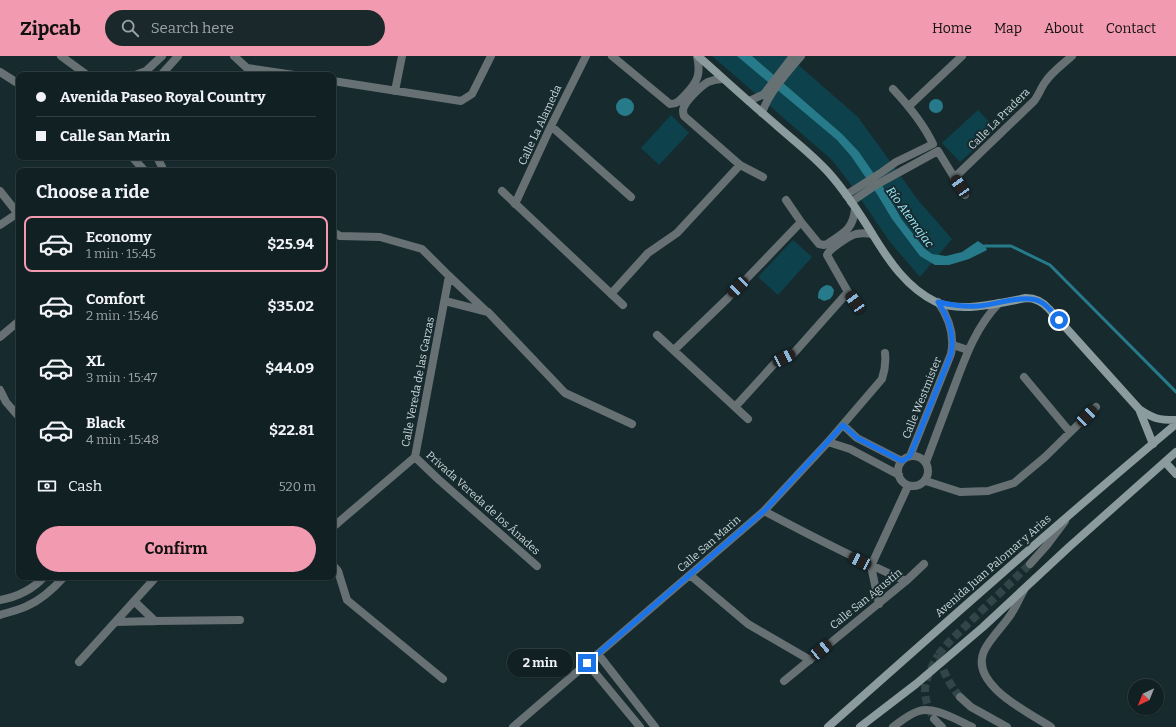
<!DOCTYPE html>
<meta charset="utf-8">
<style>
:root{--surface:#112023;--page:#1a282b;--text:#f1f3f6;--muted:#9ca3a6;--line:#303e41;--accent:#f29ab0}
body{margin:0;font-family:Bitter,serif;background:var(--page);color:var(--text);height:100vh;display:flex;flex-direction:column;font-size:15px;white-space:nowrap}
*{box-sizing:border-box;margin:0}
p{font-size:13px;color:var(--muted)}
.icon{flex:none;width:22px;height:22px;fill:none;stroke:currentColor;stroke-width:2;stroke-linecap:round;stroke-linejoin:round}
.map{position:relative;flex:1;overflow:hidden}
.sheet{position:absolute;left:16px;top:112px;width:320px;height:412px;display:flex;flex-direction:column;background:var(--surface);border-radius:8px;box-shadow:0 1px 3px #0004,0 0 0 1px var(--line)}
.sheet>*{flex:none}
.guide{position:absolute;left:16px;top:16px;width:320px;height:88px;border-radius:8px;box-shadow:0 1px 3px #0004,0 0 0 1px var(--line);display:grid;align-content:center;height:88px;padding:0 20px;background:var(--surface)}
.needle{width:26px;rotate:223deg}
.tools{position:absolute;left:1128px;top:623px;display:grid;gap:8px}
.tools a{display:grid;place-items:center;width:36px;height:36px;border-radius:50%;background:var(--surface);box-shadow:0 1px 3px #0004,0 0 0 1px var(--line);font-size:20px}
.end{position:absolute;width:18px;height:18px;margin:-9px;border:5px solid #1a73e8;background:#fff;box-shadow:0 0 0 2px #fff}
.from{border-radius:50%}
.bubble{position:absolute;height:28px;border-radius:14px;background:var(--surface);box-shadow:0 1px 3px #0004,0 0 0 1px var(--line);font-size:13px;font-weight:700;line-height:28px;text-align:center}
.car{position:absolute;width:12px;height:24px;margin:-12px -6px;border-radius:5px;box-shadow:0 0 3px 1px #0007;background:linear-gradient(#222 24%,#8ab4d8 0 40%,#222 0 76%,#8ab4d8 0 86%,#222 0)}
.guide b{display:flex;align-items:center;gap:14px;height:38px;font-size:15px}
.guide b+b{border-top:1px solid var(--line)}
.guide i{width:10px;height:10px;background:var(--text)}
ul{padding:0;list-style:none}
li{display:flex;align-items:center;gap:12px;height:56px;margin:0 8px 6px;padding:0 12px;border:2px solid transparent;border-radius:8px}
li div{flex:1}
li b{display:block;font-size:15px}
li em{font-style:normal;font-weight:700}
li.selected{border-color:var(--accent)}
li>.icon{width:36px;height:36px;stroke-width:1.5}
h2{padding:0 20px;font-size:18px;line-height:48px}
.pay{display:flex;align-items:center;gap:10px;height:44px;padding:0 20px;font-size:15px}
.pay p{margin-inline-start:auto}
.cta{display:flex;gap:8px;margin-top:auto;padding:8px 20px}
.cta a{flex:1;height:46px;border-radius:24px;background:var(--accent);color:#111;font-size:16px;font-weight:700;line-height:46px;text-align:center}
header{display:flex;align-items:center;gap:24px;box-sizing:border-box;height:56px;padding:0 20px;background:var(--accent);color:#111}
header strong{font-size:19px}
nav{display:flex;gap:22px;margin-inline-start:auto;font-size:14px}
.search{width:280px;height:36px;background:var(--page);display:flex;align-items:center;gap:10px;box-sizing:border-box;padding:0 14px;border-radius:22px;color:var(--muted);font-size:15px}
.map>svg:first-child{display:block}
</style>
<header>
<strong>Zipcab</strong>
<div class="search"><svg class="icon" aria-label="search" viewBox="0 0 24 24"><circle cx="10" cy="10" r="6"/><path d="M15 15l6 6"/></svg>Search here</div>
<nav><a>Home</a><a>Map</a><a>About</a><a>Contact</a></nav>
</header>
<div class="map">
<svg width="1176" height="671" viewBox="0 0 1176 671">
<rect width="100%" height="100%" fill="#172b2f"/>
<path fill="#0d414b" d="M712,0H788L858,61L918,144L952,183L920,221L890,186L849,126L832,104Z
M978,54L996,73L960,106L942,87Z
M671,59L689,77L659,109L641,92Z
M793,184L812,201L778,239L758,221Z"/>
<path fill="#277a8a" d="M737,0H752L842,78L859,96L883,131L902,164L924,192L932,198L946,200L962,196L978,185L985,190L987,194L969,203L949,209H935L920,200L892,163L877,138L851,100L837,84Z
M616 51a9 9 0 1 1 18 0a9 9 0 1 1-18 0Z
M929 50a7 7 0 1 1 14 0a7 7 0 1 1-14 0Z
M827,229L831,230L834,234L833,239L830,243L824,245L818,242C818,235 820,231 827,229Z"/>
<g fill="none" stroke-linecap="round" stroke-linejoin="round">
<path stroke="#277a8a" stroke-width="3" d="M981,191L985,190H1011L1050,209L1176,336"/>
<path stroke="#324548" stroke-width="8" stroke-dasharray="8 4" stroke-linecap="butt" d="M960,641C949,628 943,615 938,599L949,586L1030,508
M932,659C919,634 926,622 938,599"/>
<path stroke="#677173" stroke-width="8" d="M61,0L87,19
M234,0L247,12L294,19
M612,0L670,48C678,48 681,43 686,38C698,25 701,18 697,0
M0,16L19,28
M135,19L146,15L162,0
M161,19L178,0
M723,23C718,23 713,24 708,26C701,30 684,46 683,54C683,56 683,57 684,60L740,109L763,121
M333,25L461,45L472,38L491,0
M395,35L402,0
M749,45L764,38L793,0
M909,50L962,0
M762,57C768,38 788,15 801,0
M551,70L631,141
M132,101L145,115
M157,101L164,115
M954,122L1034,45C1039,39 1041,31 1046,25C1052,16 1063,8 1072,0
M0,135L19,159
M502,135L623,249
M846,139L882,116L896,106L933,88C923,67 908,49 893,33
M786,144L801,166L819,188L824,189L827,188C843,177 853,174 855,153
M851,146L876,129L938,95L965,139
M515,148L551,70L586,0
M0,169L18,157
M333,176L340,180L380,181L422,193L449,220L486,255
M611,238L648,197L677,177L740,109
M445,245L488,256L565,337L632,368
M855,247L848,236L827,199C829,193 849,180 856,178C861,177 867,177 872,178
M657,279L748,363
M0,281L19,265
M953,289L968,294
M674,294L728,242L801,166
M1024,321L1070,376
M0,334L6,346L19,361
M735,351L775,307L793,298L848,236
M843,369L857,382L902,405
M828,386L850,393L899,419
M898 415a15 15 0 1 1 30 0a15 15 0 1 1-30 0Z
M910,400L951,298C955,279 949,262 938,246
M415,401L438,423L537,510
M926,406C935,382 944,358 953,334C965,302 975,272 999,247
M926,425L960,436L988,435L1014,427L1045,401L1096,351
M764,455C811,480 858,504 906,525
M333,471L415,401L449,220
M1030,508L1047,489L1065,465
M333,509L338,515L347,544L443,623
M690,519L748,568L810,604
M1024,534C1019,543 1015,553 1009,561C1002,571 989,584 984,595C969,629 1030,657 1051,671
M0,544C17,541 32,534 44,521
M134,545L155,565
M879,548L871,510L908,430
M0,559C9,556 19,554 27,550C41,544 54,532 64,521
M116,566L155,565L240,564
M598,598L655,671
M79,606L156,521
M587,607L640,671
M784,625L906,525L924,508
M960,641L971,651L1007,671
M934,663L942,671
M513,671L764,455L828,386L882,323C885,314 886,306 885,297
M893,671C901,665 909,658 919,655C934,650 959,665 972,671"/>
<path stroke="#8b9b9e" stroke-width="8" d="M698,0C724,23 749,46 775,68C793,84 813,99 829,117C845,135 860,158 873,179C889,205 907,232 936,246C960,257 1001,247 1026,242C1036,242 1043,246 1049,253L1139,353C1154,363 1158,364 1176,364
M1139,353L1153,388
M1165,406L1176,418
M828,671C943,569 1058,467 1176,368
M860,671L916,628L983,571L1069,491L1176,396"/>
</g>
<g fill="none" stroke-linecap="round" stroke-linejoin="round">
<path stroke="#1a73e8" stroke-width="5" d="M587,607L764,455L843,369L857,382L902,405L910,400L951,298C955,279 949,262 938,246C951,249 964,251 978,250C994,249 1026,238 1039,245C1048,249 1053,257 1059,264"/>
</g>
<g text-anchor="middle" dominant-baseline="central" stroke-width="4" stroke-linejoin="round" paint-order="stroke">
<g font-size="11" fill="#cad6d9" stroke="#172b2f">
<text transform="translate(999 63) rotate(-45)">Calle La Pradera</text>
<text transform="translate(540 69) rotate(-65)">Calle La Alameda</text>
<text transform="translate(418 326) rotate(-79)">Calle Vereda de las Garzas</text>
<text transform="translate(922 342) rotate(-68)">Calle Westmister</text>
<text transform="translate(483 447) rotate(42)">Privada Vereda de los Ánades</text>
<text transform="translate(709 488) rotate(-41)">Calle San Marin</text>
<text transform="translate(993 510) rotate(-41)">Avenida Juan Palomar y Arias</text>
<text transform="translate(866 543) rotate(-39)">Calle San Agustín</text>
</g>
<g font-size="12" font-style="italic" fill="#9eeafb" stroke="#172b2f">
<text transform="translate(910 161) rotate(54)">Río Atemajac</text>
</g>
</g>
</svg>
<div class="tools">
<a><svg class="needle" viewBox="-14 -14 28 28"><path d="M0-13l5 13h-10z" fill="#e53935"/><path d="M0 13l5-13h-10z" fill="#9ca3a6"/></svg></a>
</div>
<i class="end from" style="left:1059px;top:264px"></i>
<i class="end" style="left:587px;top:607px"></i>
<div class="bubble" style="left:507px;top:593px;width:66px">2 min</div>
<i class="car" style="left:960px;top:130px;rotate:326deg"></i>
<i class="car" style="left:738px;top:231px;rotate:224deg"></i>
<i class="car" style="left:855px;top:246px;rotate:325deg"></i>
<i class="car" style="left:784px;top:302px;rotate:64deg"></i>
<i class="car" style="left:1087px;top:360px;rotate:45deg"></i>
<i class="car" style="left:860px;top:505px;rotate:296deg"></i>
<i class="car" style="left:821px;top:594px;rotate:51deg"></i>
<div class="guide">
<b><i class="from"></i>Avenida Paseo Royal Country</b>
<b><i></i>Calle San Marin</b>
</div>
<section class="sheet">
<h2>Choose a ride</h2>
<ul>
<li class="selected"><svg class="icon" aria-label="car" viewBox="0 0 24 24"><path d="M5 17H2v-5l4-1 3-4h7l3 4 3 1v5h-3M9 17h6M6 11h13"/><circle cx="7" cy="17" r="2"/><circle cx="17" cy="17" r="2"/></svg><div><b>Economy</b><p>1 min · 15:45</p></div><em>$25.94</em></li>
<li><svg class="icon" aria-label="car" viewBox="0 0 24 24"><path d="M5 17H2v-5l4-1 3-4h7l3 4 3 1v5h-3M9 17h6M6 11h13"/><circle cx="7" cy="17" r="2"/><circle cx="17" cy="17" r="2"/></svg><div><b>Comfort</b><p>2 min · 15:46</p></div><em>$35.02</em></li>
<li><svg class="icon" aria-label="car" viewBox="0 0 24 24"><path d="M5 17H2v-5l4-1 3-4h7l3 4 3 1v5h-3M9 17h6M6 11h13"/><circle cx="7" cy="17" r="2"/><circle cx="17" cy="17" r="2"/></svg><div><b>XL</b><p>3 min · 15:47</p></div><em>$44.09</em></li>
<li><svg class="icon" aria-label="car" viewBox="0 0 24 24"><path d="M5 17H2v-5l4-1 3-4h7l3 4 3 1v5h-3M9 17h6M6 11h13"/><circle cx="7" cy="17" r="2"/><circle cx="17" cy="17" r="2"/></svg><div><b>Black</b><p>4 min · 15:48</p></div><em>$22.81</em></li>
</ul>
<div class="pay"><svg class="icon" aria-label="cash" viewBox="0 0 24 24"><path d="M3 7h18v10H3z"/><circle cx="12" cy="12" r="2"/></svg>Cash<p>520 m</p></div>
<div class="cta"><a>Confirm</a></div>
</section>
</div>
